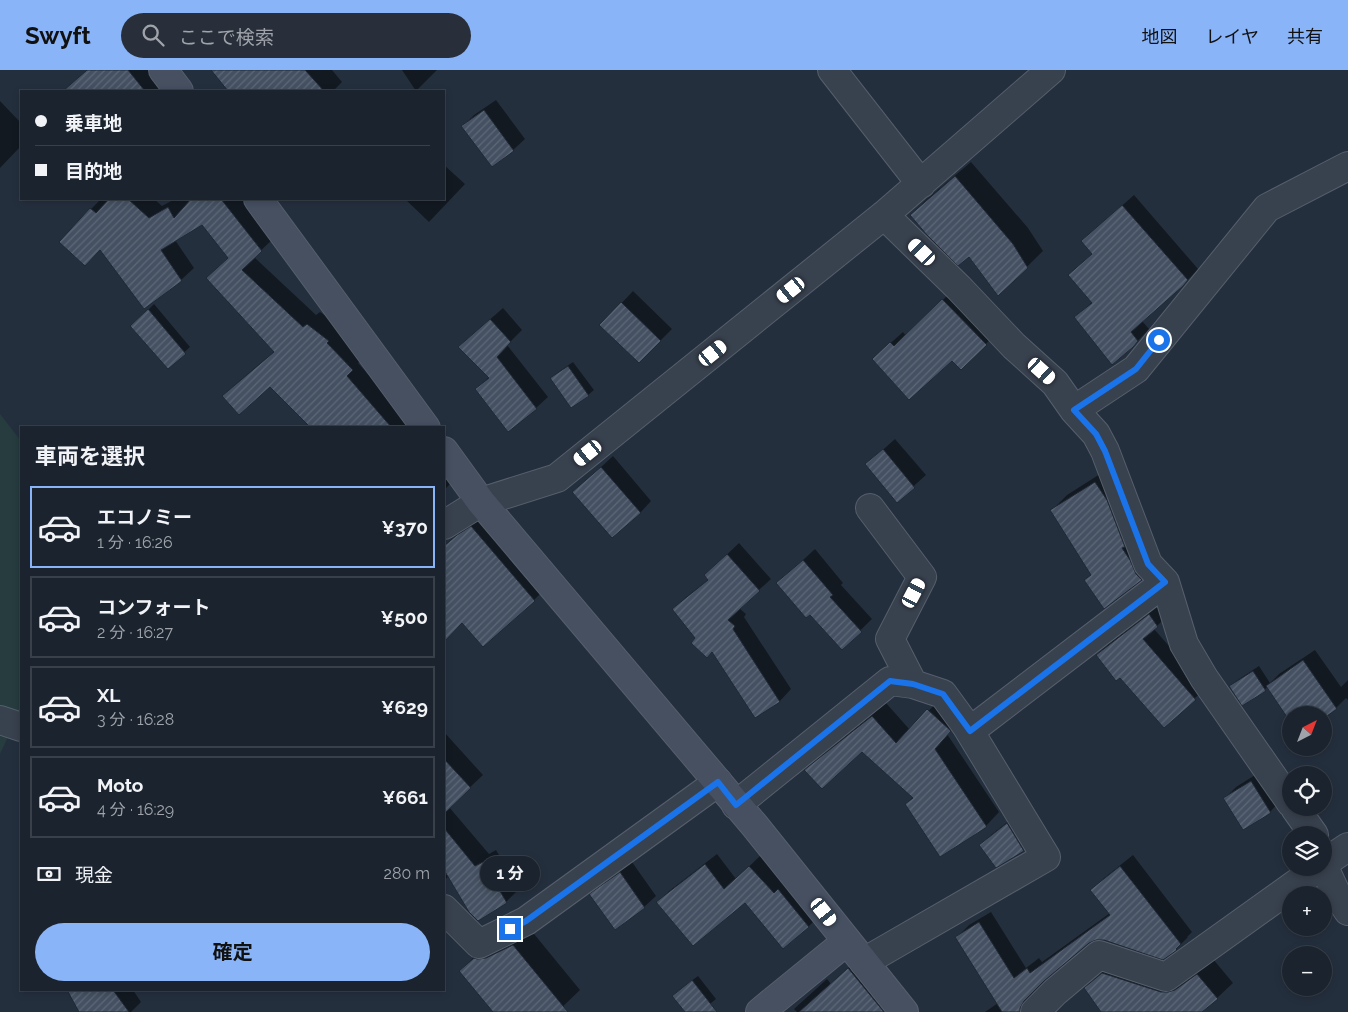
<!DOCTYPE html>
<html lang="ja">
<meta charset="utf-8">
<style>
:root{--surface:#1b232e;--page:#282f3a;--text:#f1f3f6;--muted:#a0a4aa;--line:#39404a;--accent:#8ab4f8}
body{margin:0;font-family:Raleway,"Noto Sans JP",sans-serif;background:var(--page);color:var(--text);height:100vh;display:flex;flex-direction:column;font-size:19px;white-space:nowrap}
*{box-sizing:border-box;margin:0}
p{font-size:16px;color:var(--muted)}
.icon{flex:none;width:28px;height:28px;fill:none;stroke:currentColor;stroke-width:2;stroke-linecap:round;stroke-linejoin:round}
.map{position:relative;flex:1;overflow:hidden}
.drawer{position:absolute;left:20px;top:356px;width:425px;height:565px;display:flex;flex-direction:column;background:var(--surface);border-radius:0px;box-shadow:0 2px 8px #0003,0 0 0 1px var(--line)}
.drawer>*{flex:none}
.hud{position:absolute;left:20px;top:20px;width:425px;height:110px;border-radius:0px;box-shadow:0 2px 8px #0003,0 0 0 1px var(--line);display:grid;align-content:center;height:110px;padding:0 15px;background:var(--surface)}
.needle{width:32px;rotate:42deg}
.buttons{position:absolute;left:1282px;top:636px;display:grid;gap:10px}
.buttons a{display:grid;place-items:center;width:50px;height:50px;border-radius:50%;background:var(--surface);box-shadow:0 2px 8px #0003,0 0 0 1px var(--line);font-size:25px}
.end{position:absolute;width:22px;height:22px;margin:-11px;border:6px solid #1a73e8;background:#fff;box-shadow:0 0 0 2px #fff}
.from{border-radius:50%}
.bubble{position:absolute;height:35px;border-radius:18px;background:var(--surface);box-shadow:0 2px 8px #0003,0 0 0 1px var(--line);font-size:16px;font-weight:700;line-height:35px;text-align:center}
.car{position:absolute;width:15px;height:30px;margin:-15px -8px;border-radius:6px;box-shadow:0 0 4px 1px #0007;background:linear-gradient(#fff 24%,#345 0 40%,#fff 0 76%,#345 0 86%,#fff 0)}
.hud b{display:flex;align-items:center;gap:18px;height:48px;font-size:19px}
.hud b+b{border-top:1px solid var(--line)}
.hud i{width:12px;height:12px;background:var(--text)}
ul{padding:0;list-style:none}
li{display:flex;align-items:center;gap:15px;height:82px;margin:0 10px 8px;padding:0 5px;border:2px solid var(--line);border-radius:0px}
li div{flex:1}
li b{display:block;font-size:19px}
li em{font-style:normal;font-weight:700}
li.on{border-color:var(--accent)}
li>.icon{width:45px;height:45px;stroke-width:1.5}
h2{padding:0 15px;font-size:22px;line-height:60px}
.pay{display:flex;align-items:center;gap:12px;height:55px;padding:0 15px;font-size:19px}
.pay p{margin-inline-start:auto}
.cta{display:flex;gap:10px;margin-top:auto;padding:10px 15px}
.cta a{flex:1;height:58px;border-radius:30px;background:var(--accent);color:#111;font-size:20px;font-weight:700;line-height:58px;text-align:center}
header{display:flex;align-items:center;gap:30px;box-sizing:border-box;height:70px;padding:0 25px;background:var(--accent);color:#111}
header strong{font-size:24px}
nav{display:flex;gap:28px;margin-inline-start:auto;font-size:18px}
.search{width:350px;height:45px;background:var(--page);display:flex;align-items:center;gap:12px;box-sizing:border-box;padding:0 18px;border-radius:28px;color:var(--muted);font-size:19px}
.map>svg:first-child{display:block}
</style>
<header>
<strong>Swyft</strong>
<div class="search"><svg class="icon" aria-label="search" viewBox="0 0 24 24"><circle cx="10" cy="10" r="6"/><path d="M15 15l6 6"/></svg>ここで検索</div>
<nav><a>地図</a><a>レイヤ</a><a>共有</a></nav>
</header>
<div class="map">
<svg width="1348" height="942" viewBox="0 0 1348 942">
<defs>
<pattern id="building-hatch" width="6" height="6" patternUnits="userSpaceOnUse" patternTransform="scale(1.25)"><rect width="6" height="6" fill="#455162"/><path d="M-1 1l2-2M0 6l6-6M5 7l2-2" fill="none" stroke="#5d6877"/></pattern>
</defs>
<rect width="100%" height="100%" fill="#242f3e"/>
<path fill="#263c3f" d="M0,344L21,371V639L0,684Z"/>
<path fill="#0007" d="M87,0H148L165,21H73L69,17Z
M213,0H332L342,12L333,21H251L243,10L232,21H229Z
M402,0H437L416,21Z
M496,30L525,69L513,80L492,96L463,56L474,45Z
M0,31L21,53V76L0,98Z
M971,92L1028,158L1043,181L998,225L969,185L911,145L927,129Z
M444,95L465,114L429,152L405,129H444Z
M1134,125L1198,199L1183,215L1142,251L1149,259L1133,276L1076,247L1092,232L1093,183L1082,171Z
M101,129H106L109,131L111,129H154L162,136L175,129H243L274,168L254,187L316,245L320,242L341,257L365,287L358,293L405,346L410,358H324L271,316L236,314L275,281L229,187L203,153L175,170L194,198L181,210L144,238L91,139Z
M954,219L997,263L961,298L952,289L885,278L903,262L906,266Z
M633,221L672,259L639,292L601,255Z
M154,234L190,277L168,297L132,256Z
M503,238L522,260L507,275L548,327L536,338L508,360L476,319L490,306L471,266Z
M573,292L594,320L588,325L572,337L551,309L557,303Z
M895,369L926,405L897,431L867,394Z
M613,386L651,431L640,443L574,422Z
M1111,397L1156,494L1141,509L1052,440L1067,425Z
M444,398L454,410L444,420Z
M483,446L545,519L534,530L462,552L444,570V476L470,454Z
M739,473L771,509L739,538L746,544L744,547L791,619L780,631L755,646L713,580L697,568L674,539L685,528L709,509L717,494Z
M815,479L843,513L841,515L872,549L842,578L810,543L778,513Z
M1160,535L1168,545L1154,559L1206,618L1164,656L1120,606L1097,585L1108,574Z
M1315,580L1341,617L1348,610V630L1346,628L1336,638L1324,647V645H1291V651L1268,617L1243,634L1230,616L1236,611L1259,596L1270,613L1279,604Z
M942,627L963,647L947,664L999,742L986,756L906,734L913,727L862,681L806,700L820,687L886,633L910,660Z
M444,662L483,705L449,737L489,784L496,780L519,819L506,832L449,806L444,810Z
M1263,700L1281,730L1270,742L1225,728L1236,717Z
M1019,743L1035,769L1024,780L980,775L992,764Z
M717,784L736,809L761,785L820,845L809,856L783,877L746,831L658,832L669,821Z
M1133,785L1192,862L1187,867H1188L1176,879L1095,869L1088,872L1035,918L1031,926V934L1036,942H985L998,933L957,867L969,855L991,842L1026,898L1039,888L1042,892L1110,843L1092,820L1104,808Z
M632,792L656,826L644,837L615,858L591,825L602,813Z
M530,859L580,920L557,942H494L460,901L477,884Z
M860,887L899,942H797L794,939L827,909L831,914Z
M1119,888L1177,907L1213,889L1233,913L1217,928L1200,942H1103L1085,919L1101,903Z
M698,906L716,929L700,942H687L679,920Z
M68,920H133L141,932L131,942H80Z"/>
<path fill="url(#building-hatch)" stroke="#1f2835" d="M87,0H128L145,21H63Z
M211,0H305L324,21H228Z
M484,40L514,81L492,97L461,56Z
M955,106L1013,174L1028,198L998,226L969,187L958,196L927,165L910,145Z
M109,129H128L149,148L168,137L174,148L191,129H221L262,181L242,200L303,257L307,254L329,271L327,273L353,300L347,306L392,358H311L270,317L239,345L222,326L274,282L206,208L228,188L202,155L161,180L182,211L144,239L100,180L85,196L59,172L90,138L96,143Z
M1122,135L1188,210L1183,216L1131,262L1138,271L1133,277L1112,295L1074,247L1092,233L1068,205L1092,184L1081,171Z
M942,229L987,275L961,300L952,291L909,330L872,289L890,272L894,276Z
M621,232L661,271L639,293L599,255Z
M148,239L186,284L168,299L130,256Z
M490,249L511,272L497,287L537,339L508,362L475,319L489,308L458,277Z
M568,296L589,326L571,338L550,308Z
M883,379L915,418L897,433L865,394Z
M601,397L641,443L612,468L572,422Z
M1095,412L1107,430L1125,477L1122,478L1130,490L1136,504L1142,510L1104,539L1084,510L1091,505L1050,440Z
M471,456L535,531L483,577L462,553L444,572V476L457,465Z
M727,484L760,521L728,550L735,556L733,559L780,632L755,648L712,582L707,588L691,573L695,568L672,539L708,510L704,505Z
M803,490L833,525L830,527L862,562L842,580L810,545L806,548L776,513Z
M1149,544L1158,557L1143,569L1196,630L1164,658L1120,608L1116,611L1096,585Z
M1303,590L1337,639L1324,648V645H1291V653L1266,616Z
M1253,601L1266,621L1242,636L1229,616Z
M927,639L951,661L935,679L987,757L940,787L905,734L913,728L862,682L822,719L804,700L872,646L896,673Z
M444,689L471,718L444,744Z
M1251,711L1271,743L1243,760L1223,728Z
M1007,753L1024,781L996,798L979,775Z
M444,758L475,796L483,792L507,833L478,851L469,842L444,800Z
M705,794L724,819L749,796L774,823L778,819L809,857L783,879L745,833L693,876L656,832Z
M1120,796L1181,874L1176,879L1177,880L1163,890L1104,870H1096L1089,873L1044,911L1024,931L1020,938V942H1002L955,867L979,852L1014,908L1027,898L1030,903L1110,845L1090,820Z
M620,802L645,838L615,860L589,824Z
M513,875L568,942H493L459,901L474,888L477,889L486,888Z
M848,898L884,942H799Z
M1102,903L1161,922H1168L1175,920L1197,904L1218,929L1202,942H1101L1084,918Z
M692,910L717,942H685L672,926Z
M67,920H113L129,942H79Z"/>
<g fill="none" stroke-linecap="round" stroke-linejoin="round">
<defs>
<path id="street" d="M832,0L921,114
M884,145L959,218L1014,276L1055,313L1074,340L1096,364L1105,381L1148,494L1165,512L1184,574L1204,608L1291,733
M1074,340L1136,299L1267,138L1348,96
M870,438L922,507L890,569L913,614L943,624L970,661L1165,512
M444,455L481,432L557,408L884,145L1051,0
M0,650L21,657
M736,735L890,611L913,614
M1295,738L1314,765
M1324,793L1348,777
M1324,797L1336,823L1348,841
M444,839L479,874L526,851L718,712
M864,892L1046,787L967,657
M1035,942L1055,922L1099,885L1166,907L1318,798"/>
<path id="secondary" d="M163,0L179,21
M258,129L426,358
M444,381L481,432L755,756L904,942
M760,942L847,871"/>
</defs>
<use href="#street" stroke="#565f6c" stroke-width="30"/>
<use href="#secondary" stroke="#565f6c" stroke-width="30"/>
<use href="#street" stroke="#38414e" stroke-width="28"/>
<use href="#secondary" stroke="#465061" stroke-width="28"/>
</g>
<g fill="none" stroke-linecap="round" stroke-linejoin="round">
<path stroke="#1a73e8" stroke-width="6" d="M510,859L526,851L718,712L736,735L890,611L913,614L943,624L970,661L1165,512L1148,494L1105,381L1096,364L1074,340L1136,299L1159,270"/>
</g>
</svg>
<div class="buttons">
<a><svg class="needle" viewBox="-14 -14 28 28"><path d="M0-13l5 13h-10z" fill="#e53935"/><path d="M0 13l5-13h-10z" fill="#a0a4aa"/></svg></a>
<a><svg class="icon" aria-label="locate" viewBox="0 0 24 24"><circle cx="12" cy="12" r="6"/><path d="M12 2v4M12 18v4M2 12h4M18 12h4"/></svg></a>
<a><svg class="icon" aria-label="layers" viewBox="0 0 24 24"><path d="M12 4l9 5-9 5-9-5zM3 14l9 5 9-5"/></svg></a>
<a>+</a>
<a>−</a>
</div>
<i class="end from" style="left:1159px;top:270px"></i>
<i class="end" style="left:510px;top:859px"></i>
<div class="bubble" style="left:480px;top:786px;width:60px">1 分</div>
<i class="car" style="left:922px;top:182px;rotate:314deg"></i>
<i class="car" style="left:791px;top:220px;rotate:231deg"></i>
<i class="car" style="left:713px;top:283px;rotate:51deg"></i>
<i class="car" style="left:1042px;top:301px;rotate:132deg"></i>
<i class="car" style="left:588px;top:383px;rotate:231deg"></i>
<i class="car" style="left:914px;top:523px;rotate:28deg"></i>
<i class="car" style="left:824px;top:842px;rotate:141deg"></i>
<div class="hud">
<b><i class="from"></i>乗車地</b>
<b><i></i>目的地</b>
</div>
<section class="drawer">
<h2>車両を選択</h2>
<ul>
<li class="on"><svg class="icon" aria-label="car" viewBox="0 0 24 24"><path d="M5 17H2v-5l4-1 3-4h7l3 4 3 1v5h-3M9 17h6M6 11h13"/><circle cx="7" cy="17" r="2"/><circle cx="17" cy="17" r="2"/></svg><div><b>エコノミー</b><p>1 分 · 16:26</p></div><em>¥370</em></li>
<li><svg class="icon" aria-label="car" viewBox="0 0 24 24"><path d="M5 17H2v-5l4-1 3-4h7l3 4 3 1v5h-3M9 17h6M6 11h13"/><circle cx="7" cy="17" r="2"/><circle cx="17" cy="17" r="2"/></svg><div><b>コンフォート</b><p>2 分 · 16:27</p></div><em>¥500</em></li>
<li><svg class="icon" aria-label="car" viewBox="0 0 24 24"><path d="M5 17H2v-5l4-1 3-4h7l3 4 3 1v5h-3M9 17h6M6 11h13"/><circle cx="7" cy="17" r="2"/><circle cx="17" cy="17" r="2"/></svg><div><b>XL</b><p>3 分 · 16:28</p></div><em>¥629</em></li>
<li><svg class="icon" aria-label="car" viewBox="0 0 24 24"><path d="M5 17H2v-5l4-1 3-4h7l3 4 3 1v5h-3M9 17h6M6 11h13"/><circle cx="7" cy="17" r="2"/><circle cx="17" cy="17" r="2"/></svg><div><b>Moto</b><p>4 分 · 16:29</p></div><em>¥661</em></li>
</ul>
<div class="pay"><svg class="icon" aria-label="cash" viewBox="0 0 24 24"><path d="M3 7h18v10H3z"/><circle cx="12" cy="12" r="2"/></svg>現金<p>280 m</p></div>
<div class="cta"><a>確定</a></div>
</section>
</div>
